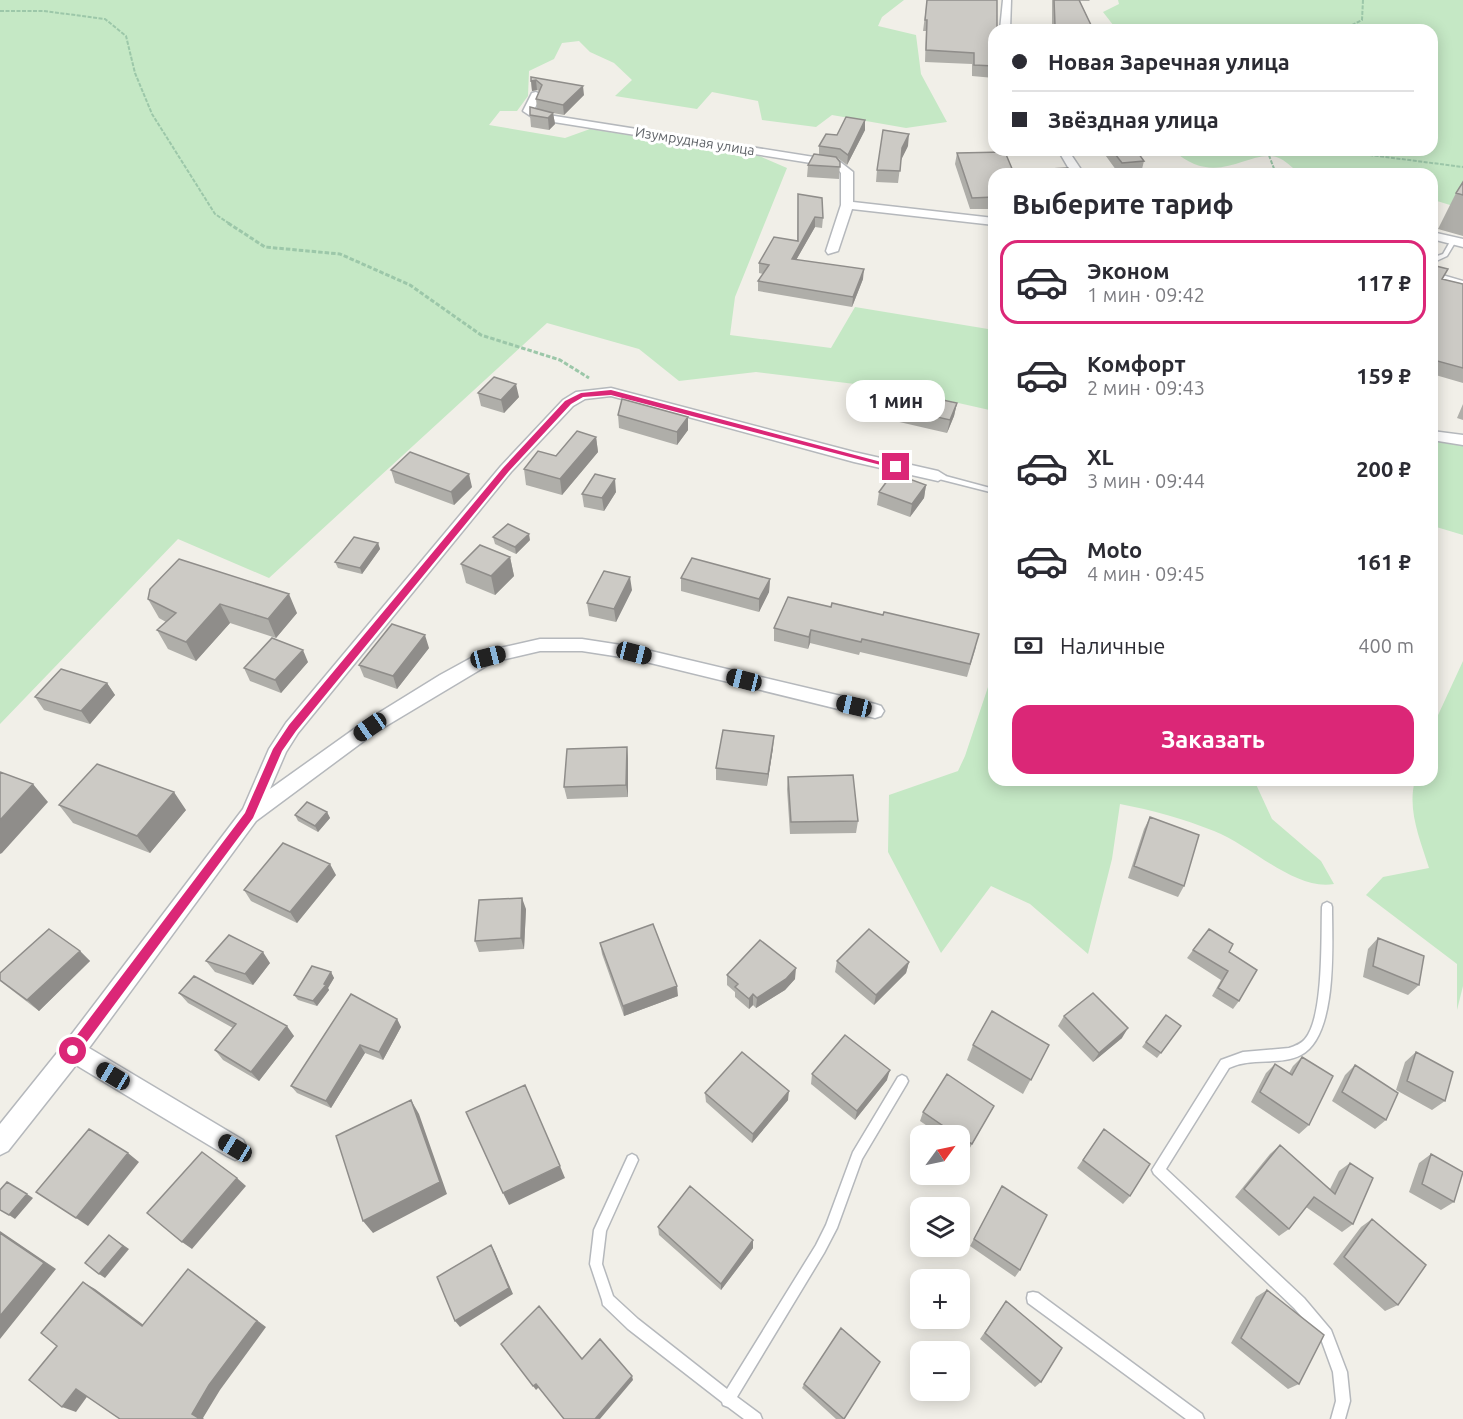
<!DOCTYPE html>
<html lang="ru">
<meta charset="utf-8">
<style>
:root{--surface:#fff;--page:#f7f7f7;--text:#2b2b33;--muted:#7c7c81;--line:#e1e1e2;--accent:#db2777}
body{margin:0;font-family:Ubuntu,sans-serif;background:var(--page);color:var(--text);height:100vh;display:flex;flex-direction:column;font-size:22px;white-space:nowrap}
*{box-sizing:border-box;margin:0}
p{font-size:20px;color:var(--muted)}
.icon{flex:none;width:33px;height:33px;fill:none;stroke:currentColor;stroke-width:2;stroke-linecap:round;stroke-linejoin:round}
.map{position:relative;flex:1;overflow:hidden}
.details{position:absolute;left:988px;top:168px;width:450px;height:618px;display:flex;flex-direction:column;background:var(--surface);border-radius:18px;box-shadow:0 3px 15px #0003}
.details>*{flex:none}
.banner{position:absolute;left:988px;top:24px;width:450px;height:132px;border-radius:18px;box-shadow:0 3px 15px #0003;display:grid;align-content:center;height:132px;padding:0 24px;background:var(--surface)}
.needle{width:39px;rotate:57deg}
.buttons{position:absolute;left:910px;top:1125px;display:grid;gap:12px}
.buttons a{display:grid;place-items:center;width:60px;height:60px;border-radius:12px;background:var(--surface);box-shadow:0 3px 15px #0003;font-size:30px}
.end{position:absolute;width:27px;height:27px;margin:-14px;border:8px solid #db2777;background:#fff;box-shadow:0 0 0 3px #fff}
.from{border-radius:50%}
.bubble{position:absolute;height:42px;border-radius:18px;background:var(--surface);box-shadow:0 3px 15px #0003;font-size:20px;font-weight:700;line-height:42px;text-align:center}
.car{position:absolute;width:18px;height:36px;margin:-18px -9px;border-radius:8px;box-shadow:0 0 4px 2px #0007;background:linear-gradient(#222 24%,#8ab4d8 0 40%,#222 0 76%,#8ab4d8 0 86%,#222 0)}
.banner b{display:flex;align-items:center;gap:21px;height:57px;font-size:22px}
.banner b+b{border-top:2px solid var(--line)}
.banner i{width:15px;height:15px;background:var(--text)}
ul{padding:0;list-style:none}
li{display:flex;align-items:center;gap:18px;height:84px;margin:0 12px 9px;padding:0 12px;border:3px solid transparent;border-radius:18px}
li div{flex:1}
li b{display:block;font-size:22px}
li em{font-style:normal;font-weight:700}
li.current{border-color:var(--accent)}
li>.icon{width:54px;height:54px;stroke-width:1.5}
h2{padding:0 24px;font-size:27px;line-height:72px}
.pay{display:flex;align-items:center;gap:15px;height:66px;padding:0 24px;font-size:22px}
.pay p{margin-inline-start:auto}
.primary-button{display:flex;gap:12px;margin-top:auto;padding:12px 24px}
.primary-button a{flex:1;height:69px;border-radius:18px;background:var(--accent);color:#fff;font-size:24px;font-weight:700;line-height:69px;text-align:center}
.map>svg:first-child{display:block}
</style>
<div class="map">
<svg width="1463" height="1419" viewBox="0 0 1463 1419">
<rect width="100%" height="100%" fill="#f1efe8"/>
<path fill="#c5e8c5" d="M0,0H904L882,17L878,26L916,35L921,74L947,122L906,128L832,115L816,127L762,120L758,101L712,92L697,109L615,96L632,80L614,63L590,52L579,41L562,43L554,59L529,71L528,96L517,111H500L489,125L565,138L590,129L757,155L787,168L735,297L730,335L831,348L855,307L994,330V411L896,389L756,372L679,381L639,349L547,323L269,578L178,539L0,724Z
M1118,0H1463V209L1437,201L1433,206L1432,174H1299C1294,169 1287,162 1281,159C1252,144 1219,192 1173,150H1432V30H1117L1103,12L1119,4Z
M1432,439L1463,446V535L1433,526Z
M1463,661V986L1457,1010V964L1366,895L1383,877L1429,868C1420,839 1407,810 1415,780H1432L1433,726Z
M994,669V780H1254L1272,819L1321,861L1334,884C1294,891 1251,845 1214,831C1184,819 1152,810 1120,804L1112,859L1088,954L1030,904L991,886L941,953L888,852L889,795L958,771L965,756Z"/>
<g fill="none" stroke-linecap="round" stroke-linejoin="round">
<defs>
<path id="service" d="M1451,240L1456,241L1447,256L1432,263V258L1443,254Z
M1432,272L1463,281V285L1432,276Z
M935,474H938L994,489V493L935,478Z
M1327,902L1331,904L1332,907C1332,943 1338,1036 1301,1055C1280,1066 1252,1057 1229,1068L1166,1169L1304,1298L1331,1330L1347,1372L1350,1401L1345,1419H1331L1336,1401L1333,1372L1321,1339L1294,1308L1154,1174L1152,1170L1221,1060L1243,1052L1289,1048C1295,1046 1301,1044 1305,1039C1324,1017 1321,937 1322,907L1323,904Z
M902,1075L906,1077L908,1081L906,1085L862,1159L837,1228L824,1253L737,1397L760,1414L762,1419H744L728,1407L723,1405L722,1402L628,1329L603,1305L602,1300L590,1264L594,1230L628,1156L632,1154L636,1156L638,1160L606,1231L602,1264L613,1296L638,1319L727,1389L816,1245L826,1225L853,1152L898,1077Z
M1033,1292L1038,1293L1202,1414L1204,1419H1186L1028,1303L1027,1298L1028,1293Z"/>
<path id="minor" d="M1003,0H1011L1010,30H1000Z
M536,92L541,95L534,110L542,114L839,161L853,172V202L994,218V225L852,209L838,251L828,254L826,251L841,205V173L836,167L535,119L523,111L532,93Z
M1058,150H1068L1084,174H1072Z
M1432,232L1463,239V247L1432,239Z
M611,388L854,452L938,471L946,476L938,481L854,462L611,396L585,399L573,406L511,472L298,733L286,752L270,789L364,722L440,675L482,652L540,639H582L634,647L875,704L881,706L884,711L881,716L875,718L634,659L582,651H540L493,662L376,732L256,821L89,1048L243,1140L247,1148L243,1156L235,1160L227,1156L76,1065L8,1151L0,1155V1124L65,1043L243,809L269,749L286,723L501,466L563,400L576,392Z
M1432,431L1463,435V445L1432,440Z"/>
</defs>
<use href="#service" stroke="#b5b8bc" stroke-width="3"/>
<use href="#minor" stroke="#b5b8bc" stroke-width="3"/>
<path stroke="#9cc7a9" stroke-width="2" stroke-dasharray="4 1.5" stroke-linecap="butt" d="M0,11H44L105,19L126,36L135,73L152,114L215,214L230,224
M1342,30L1362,20L1363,0
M1267,150L1276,174
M1366,150L1370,155L1463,167"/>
<path stroke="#9cc7a9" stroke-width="3" stroke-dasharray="4.5 2" stroke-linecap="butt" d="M228,223L265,247L340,254L410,285L481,335L560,360L589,378"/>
<use href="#service" fill="#fff" fill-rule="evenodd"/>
<use href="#minor" fill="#fff" fill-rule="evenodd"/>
</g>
<path fill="#afaea9" d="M927,0L994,30V78L972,76V64L925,62L926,31H923Z
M1052,0H1090L1089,1H1080L1091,25L1090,30H1052Z
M531,77L584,95L564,115L553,113L555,124L549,130L531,127L530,115L537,109L536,99L539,91L537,90L532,91Z
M865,120V130L847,165L839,159L837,158L840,162L839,179L807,177L808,165L819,154V146Z
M908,146L901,160L898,183L876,182L877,170Z
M1037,150H1058L1057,154H1040Z
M1070,150H1136L1144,161L1141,173L1119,174L1103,152L1073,153Z
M957,153L1013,171L994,174V209H970L955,164Z
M1463,182V236L1438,229L1456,193Z
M798,194L823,218L822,228L815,227L796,260L863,279L852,307L758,291V281L763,274L759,273V263L797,241Z
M994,246V272L988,271Z
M1432,265L1443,279L1463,284V383L1432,374Z
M478,393L519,397L504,413L481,406Z
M957,403L954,416L947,433L882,418L884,405Z
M1463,404V420L1457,418Z
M618,415L688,417V430L677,445L619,428Z
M596,437L598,452L562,495L526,485L524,469L556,456Z
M391,470L472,487L454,505L395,483Z
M926,485L924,498L910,517L877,505L879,492Z
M616,492L604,511L584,507L582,494Z
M493,537L530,540L516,554L495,544Z
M378,543L380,549L362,574L338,568L335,562Z
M510,557L514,576L495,595L466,583L461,564Z
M681,578L770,579L769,592L759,612L681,591Z
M150,589L297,613L276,638L230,623L196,661L168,649L157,630L166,622L159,618L148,599Z
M632,590L616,622L589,616L587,603Z
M788,597L976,647L967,677L860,652L859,655L810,643L808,649L774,641V628Z
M429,648L397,689L364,677L359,665Z
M308,662L281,693L250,681L244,668Z
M107,683L115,695L90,724L44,710L35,697Z
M627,747L628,759V797L567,799L564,787Z
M773,748L767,786L716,780V768Z
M788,777L858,821L856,833L790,834L787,789Z
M59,805L186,810L150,853L73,823Z
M327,812L330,818L318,832L298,821L295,815Z
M1150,817L1184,886L1178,897L1128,878L1144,829Z
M336,875L297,923L251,901L244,890Z
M526,909L524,949L479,952L475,941Z
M1378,938L1419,985L1408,995L1363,977L1368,949Z
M600,943L678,996L624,1016L602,954Z
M1193,950L1229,952L1239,1001L1233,1009L1212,996L1221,980L1187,958Z
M80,951L90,961L39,1011L0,981V973Z
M206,961L270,963L253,985L215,972Z
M837,961L909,962L906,973L874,1005L835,972Z
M331,972L334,978L328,988L329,990L317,1006L298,1000L294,995Z
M727,975L795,979L785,990L756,1008L753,1005L749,1009L735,997V992L727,985Z
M179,993L294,1036L259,1081L223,1060L215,1050L233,1028L188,1003Z
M1166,1015L1181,1026L1157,1058L1142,1047Z
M1064,1016L1122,1038L1093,1062L1058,1026Z
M397,1019L401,1027L383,1060L365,1053L331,1108L297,1093L291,1086Z
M973,1045H1049L1023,1094L967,1060Z
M1416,1052L1445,1101L1432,1110L1396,1090L1405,1062Z
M1302,1057L1309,1125L1299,1134L1251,1102L1266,1073L1275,1064L1289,1073L1293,1066Z
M1355,1065L1386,1120L1375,1129L1332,1101L1345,1075Z
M812,1074L887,1080L855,1120L811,1084Z
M705,1093L788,1100L752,1143L706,1102Z
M994,1106L967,1153L960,1148V1136H942L920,1121L923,1112Z
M1104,1129L1130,1196L1123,1204L1077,1168Z
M1280,1145L1330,1189L1339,1171L1350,1163L1353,1224L1342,1232L1306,1207L1289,1229L1279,1236L1235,1197L1270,1154Z
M1431,1154L1454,1202L1441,1210L1409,1192L1419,1163Z
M1002,1186L1020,1270L1015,1277L970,1246Z
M1372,1219L1398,1305L1385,1311L1333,1264L1361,1227Z
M658,1227L753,1240V1248L721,1290L659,1235Z
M1267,1290L1299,1384L1288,1389L1231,1343L1256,1297Z
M1006,1301L1041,1382L1035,1387L980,1339Z
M804,1384L844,1419H836L802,1388Z"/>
<path fill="#8f8d8a" d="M536,80L537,90L532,91L531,81Z
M583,86L584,95L564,115L563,105Z
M553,113L555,124L549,130L548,118Z
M865,120V130L847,165L848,155Z
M909,134L908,146L901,160L902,148Z
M815,217V227L791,269L792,259Z
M864,269L863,279L852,307L853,297Z
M516,384L519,397L504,413L501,400Z
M957,403L954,416L947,433L950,420Z
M688,417V430L677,445V432Z
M596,437L598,452L562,495L560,479Z
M469,474L472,487L454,505L451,492Z
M615,479L616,492L604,511L602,498Z
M926,485L924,498L910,517L912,504Z
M529,534L530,540L516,554L515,547Z
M378,543L380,549L362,574L360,568Z
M510,557L514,576L495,595L491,576Z
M630,577L632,590L616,622L614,609Z
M770,579L769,592L759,612V599Z
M289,594L297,613L276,638L268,619Z
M220,604L230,623L196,661L186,642Z
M811,630L810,643L808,649L809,637Z
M425,635L429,648L397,689L393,676Z
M303,650L308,662L281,693L275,680Z
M107,683L115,695L90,724L81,711Z
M774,736L773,748L767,786L768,774Z
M627,747L628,759V797L626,785Z
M33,784L48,802L2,853L0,854V820Z
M174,792L186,810L150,853L137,836Z
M327,812L330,818L318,832L315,826Z
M330,864L336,875L297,923L290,912Z
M522,898L526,909L524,949L521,938Z
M80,951L90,961L39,1011L27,1000Z
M263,952L270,963L253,985L245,974Z
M909,962L906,973L874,1005L876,995Z
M796,968L795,979L785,990L756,1008L757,998Z
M331,972L334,978L328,988L329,990L317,1006L313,1001Z
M677,986L678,996L624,1016L623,1006Z
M753,994V1005L749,1009V999Z
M397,1019L401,1027L383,1060L379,1052Z
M287,1026L294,1036L259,1081L251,1072Z
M1128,1028L1122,1038L1093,1062L1099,1053Z
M360,1045L365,1053L331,1108L326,1101Z
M890,1070L887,1080L855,1120L857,1111Z
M789,1091L788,1100L752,1143L753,1134Z
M411,1100L419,1114L447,1194L373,1233L363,1221Z
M128,1153L139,1162L88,1226L76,1218Z
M560,1166L565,1178L509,1205L503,1193Z
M237,1178L246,1186L192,1249L182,1242Z
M27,1194L33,1198L15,1219L9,1215Z
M0,1231L56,1269L0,1339Z
M109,1235L129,1249L105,1278L99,1274Z
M753,1240V1248L721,1290V1284Z
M491,1245L495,1252L513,1294L460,1327L455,1321Z
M188,1269L266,1327L220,1390L203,1418L204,1419H200L192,1414Z
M83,1282L95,1289L153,1332L142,1326Z
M632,1376L633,1380L600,1419H595Z
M536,1384L539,1387L536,1390L533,1386Z
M76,1389L89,1394L76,1412L62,1407Z"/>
<path fill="#cccac5" stroke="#8f8d8a" stroke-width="1.5" d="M927,0H997V30H994V66L974,65V53L926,50L927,20H925Z
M1054,0H1079L1091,25H1055Z
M531,77L583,86L563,105L536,99L542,85L536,80L531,81Z
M530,107L553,113L548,118L530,115Z
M846,117L865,120L848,155L840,149L819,146L826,134L837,135Z
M883,130L909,134L902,148L900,171L877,170Z
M1112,150H1136L1144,161L1122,163Z
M1005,152L1013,171L1068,168L1072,174H994V197L972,198L957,153Z
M814,154L836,157L840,162V167L808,165Z
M1463,182V195L1456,193Z
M798,194L822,198L823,218L815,217L792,259L864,269L853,297L758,281L769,265L759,263L774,237L798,241Z
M994,246V262H990Z
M1432,265L1448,269L1442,279L1463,284V368L1434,360L1432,363Z
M494,377L516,384L501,400L478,393Z
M891,389L957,403L950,420L884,405Z
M622,399L688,417L677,432L618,415Z
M577,431L596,437L560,479L524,469L538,451L556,456Z
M410,452L469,474L451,492L391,470Z
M893,473L926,485L912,504L879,492Z
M595,474L615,479L602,498L582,494Z
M508,524L529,534L515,547L493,537Z
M354,537L378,543L360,568L335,562Z
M480,545L510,557L491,576L461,564Z
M692,558L770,579L759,599L681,578Z
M179,559L289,594L268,619L220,604L186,642L157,630L176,613L148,599L150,589Z
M604,571L630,577L614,609L587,603Z
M788,597L831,607L832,603L883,615L884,612L979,634L970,664L862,639L861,642L811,630L809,637L774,628Z
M392,624L425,635L393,676L359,665Z
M272,638L303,650L275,680L244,668Z
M61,669L107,683L81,711L35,697Z
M723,730L774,736L768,774L716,768Z
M627,747L626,785L564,787L567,749Z
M97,764L174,792L137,836L59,805Z
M0,772L33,784L0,820Z
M853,775L858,821L791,822L788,777Z
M307,802L327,812L315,826L295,815Z
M1150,817L1199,835L1184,886L1134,866Z
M283,843L330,864L290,912L244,890Z
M522,898L521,938L475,941L479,900Z
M653,924L677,986L623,1006L600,943Z
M49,929L80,951L27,1000L0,980V973Z
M869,929L909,962L876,995L837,961Z
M1209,929L1233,944L1229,952L1257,970L1239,1001L1218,988L1228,971L1193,950Z
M229,935L263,952L245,974L206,961Z
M1378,938L1424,956L1419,985L1373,966Z
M760,940L796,968L786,979L757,998L753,994L749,999L735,987L738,984L727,975Z
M312,966L331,972L324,984L326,985L313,1001L294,995Z
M194,976L287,1026L251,1072L215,1050L236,1024L179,993Z
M1093,993L1128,1028L1099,1053L1064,1016Z
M351,994L397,1019L379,1052L360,1045L326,1101L291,1086Z
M992,1011L1049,1045L1031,1080L973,1045Z
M1166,1015L1181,1026L1161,1053L1146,1042Z
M845,1035L890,1070L857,1111L812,1074Z
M742,1052L789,1091L753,1134L705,1093Z
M1416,1052L1453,1072L1445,1101L1407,1081Z
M1302,1057L1333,1076L1309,1125L1260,1092L1275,1064L1292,1075Z
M1355,1065L1398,1093L1386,1120L1342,1092Z
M947,1074L994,1106L972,1144L960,1137V1136H958L923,1112Z
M525,1085L560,1166L503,1193L466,1112Z
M411,1100L440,1182L363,1221L336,1136Z
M89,1129L128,1153L76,1218L36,1192Z
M1104,1129L1150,1164L1130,1196L1083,1160Z
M1280,1145L1335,1194L1350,1163L1373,1178L1353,1224L1314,1197L1289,1229L1244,1189Z
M202,1152L237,1178L182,1242L147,1213Z
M1431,1154L1463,1172L1454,1202L1422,1184Z
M7,1182L27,1194L9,1215L0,1210V1190Z
M690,1186L753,1240L721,1284L658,1227Z
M1002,1186L1047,1215L1020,1270L974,1239Z
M1372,1219L1426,1265L1398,1305L1344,1257Z
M0,1233L44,1263L0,1316Z
M109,1235L123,1246L99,1274L85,1263Z
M491,1245L509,1288L455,1321L437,1277Z
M188,1269L257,1321L209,1385L192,1414L200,1419H120L76,1389L62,1407L29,1380L57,1346L41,1333L83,1282L142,1326Z
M1267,1290L1324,1335L1299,1384L1241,1338Z
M1006,1301L1062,1348L1041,1382L985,1333Z
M539,1306L582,1359L600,1339L632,1376L595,1419H564L536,1384L533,1386L501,1344Z
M841,1328L880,1362L844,1419L804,1384Z"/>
<path fill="#db2777" d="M611,390L900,467L896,469L611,395L583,397L571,404L509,471L296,731L282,751L253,818L77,1055H68V1047L245,813L273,749L289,725L503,468L565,401L581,393Z"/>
<g text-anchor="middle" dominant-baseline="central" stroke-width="6" stroke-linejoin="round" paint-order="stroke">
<g font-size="14" fill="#5f6368" stroke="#fff">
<text transform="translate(695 141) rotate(9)">Изумрудная улица</text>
</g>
</g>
</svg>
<div class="buttons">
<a><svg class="needle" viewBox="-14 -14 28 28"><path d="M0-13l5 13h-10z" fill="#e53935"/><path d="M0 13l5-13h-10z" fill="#7c7c81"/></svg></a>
<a><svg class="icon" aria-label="layers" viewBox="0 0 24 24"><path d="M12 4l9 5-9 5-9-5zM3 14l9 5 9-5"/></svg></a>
<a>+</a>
<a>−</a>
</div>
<i class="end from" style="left:73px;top:1051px"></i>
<i class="end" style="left:896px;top:467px"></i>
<div class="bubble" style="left:846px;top:380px;width:99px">1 мин</div>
<i class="car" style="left:634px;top:653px;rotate:104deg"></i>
<i class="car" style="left:488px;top:657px;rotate:76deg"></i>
<i class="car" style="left:744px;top:680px;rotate:284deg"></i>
<i class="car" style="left:854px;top:706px;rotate:283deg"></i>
<i class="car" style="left:370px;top:727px;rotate:235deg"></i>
<i class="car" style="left:113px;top:1076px;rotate:301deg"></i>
<i class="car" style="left:235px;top:1148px;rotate:301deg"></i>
<div class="banner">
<b><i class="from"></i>Новая Заречная улица</b>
<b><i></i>Звёздная улица</b>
</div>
<section class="details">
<h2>Выберите тариф</h2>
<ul>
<li class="current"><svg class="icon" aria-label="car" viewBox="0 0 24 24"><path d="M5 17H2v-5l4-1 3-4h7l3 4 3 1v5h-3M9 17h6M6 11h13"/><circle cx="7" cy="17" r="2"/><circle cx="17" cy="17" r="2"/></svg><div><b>Эконом</b><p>1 мин · 09:42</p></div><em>117 ₽</em></li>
<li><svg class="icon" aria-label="car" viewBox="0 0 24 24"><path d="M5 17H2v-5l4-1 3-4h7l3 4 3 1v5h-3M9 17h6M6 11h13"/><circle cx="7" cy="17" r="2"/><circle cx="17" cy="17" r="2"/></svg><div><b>Комфорт</b><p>2 мин · 09:43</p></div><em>159 ₽</em></li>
<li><svg class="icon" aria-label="car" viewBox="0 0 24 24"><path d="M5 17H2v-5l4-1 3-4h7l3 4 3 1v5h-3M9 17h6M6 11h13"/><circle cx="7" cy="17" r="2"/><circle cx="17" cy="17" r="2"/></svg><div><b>XL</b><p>3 мин · 09:44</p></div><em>200 ₽</em></li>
<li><svg class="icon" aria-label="car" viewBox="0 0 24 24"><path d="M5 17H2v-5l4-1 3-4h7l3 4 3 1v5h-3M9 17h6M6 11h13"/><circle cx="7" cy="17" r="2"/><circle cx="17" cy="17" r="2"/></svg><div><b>Moto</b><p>4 мин · 09:45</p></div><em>161 ₽</em></li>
</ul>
<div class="pay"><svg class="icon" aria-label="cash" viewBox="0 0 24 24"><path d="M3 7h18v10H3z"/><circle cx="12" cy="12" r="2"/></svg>Наличные<p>400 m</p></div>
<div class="primary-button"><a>Заказать</a></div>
</section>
</div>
